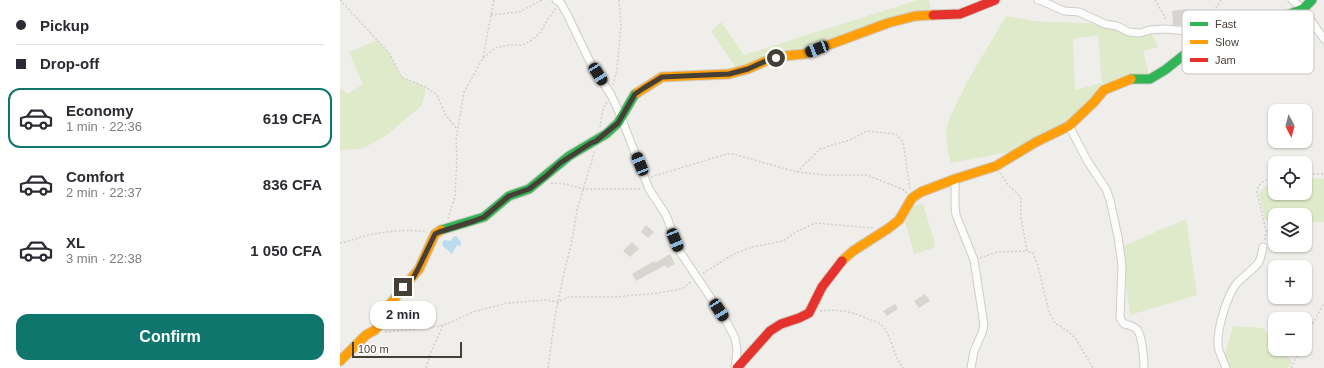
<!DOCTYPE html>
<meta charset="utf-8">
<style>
:root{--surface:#fff;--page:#f2f2f3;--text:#2b2b33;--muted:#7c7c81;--line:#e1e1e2;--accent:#0f766e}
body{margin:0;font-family:Helvetica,sans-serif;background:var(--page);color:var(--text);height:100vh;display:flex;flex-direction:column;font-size:15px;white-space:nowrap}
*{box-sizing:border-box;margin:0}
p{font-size:13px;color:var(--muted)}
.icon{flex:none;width:22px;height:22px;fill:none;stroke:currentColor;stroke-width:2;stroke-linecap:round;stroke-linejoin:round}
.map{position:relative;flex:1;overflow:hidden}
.details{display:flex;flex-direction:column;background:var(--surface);width:340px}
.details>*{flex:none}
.banner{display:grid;align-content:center;height:88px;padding:0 16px;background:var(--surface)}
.needle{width:26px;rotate:173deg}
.buttons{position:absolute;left:928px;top:104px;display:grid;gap:8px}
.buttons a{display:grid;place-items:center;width:44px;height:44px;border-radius:8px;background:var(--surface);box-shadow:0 1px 3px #0004;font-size:20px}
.scale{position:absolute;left:12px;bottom:10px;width:110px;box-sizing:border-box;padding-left:4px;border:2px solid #463f36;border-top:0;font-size:11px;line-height:14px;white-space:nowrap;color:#463f36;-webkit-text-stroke:3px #fff;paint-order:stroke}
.end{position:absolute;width:18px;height:18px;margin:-9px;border:5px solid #463f36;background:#fff;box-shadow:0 0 0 2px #fff}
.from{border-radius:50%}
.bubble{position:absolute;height:28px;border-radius:12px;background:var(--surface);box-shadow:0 1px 3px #0004;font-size:13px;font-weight:800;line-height:28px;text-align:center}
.car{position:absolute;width:12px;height:24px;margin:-12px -6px;border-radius:5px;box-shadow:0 0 3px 1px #0007;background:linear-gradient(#222 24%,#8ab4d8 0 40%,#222 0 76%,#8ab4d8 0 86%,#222 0)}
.banner b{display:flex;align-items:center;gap:14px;height:38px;font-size:15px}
.banner b+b{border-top:1px solid var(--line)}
.banner i{width:10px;height:10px;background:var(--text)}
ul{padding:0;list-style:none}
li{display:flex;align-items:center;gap:12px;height:60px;margin:0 8px 6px;padding:0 8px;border:2px solid transparent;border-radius:12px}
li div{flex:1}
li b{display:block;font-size:15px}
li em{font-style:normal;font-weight:800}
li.active{border-color:var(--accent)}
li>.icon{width:36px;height:36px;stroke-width:1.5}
.cta{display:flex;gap:8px;margin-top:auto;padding:8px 16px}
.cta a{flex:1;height:46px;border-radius:12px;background:var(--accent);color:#fff;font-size:16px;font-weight:800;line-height:46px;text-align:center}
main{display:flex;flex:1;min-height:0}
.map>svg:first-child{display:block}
</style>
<main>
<section class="details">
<div class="banner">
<b><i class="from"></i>Pickup</b>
<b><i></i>Drop-off</b>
</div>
<ul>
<li class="active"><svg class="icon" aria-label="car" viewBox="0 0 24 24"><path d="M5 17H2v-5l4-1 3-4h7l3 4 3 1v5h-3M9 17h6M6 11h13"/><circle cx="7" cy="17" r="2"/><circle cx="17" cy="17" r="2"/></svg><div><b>Economy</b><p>1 min · 22:36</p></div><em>619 CFA</em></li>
<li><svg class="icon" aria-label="car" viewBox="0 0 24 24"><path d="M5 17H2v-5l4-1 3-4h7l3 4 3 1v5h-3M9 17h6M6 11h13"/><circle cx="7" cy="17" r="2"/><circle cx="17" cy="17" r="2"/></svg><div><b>Comfort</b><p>2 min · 22:37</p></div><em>836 CFA</em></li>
<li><svg class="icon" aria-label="car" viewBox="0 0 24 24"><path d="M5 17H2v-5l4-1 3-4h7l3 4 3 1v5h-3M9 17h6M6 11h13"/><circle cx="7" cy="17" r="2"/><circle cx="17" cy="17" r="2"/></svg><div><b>XL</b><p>3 min · 22:38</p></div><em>1 050 CFA</em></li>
</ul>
<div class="cta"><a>Confirm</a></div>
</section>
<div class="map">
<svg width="984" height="368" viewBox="0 0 984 368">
<rect width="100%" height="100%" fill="#f0eeea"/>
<path fill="#deeaca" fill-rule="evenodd" d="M578,0H589L591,8L575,16L399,72L371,31L381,22L404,55Z
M666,16L693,21L765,24L789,32L810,30L818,47L803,51L810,79L764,90L732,124L684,149L611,163L608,152L606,131L610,117L627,82ZM758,35L762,83L735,90L733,39Z
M37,40L50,54L61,77L86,87L82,105L47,135L22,149L0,150V89L8,94L23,84L9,52Z
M965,178L984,179V222H965V215H935V221L925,220L919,193L926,186L935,184V193H965Z
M583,204L595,243L593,248L574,254L564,217L571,207Z
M846,219L857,295L790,315L781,247Z
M893,326L923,328L935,342V349H941L952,362L948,368H881Z"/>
<path fill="#bbdaee" d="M116,236L121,242V246L117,245L112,254L103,246L102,243L104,240L111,241L113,237Z"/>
<path fill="#d8d5d1" d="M847,9L849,26L833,25L832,11Z
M306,225L314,232L308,238L301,232Z
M292,242L299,249L290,257L283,251Z
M330,254L335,264L327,268L325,265L296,281L292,274L314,261L315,263Z
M585,294L590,301L579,308L574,301Z
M555,304L558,309L547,316L543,311Z"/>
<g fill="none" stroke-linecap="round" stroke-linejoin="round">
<defs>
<path id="street" d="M216,0L220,2L227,14L251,64L271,95L279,112L309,189L326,215L340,252L385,319L395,338L397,350L395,368
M698,0L702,1L724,11L739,12L765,24L777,26L789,32L800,33L810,30L825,29L847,31L861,34
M952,0L963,9L984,39
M729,126L748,162L766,189L770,200L778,237L782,265L780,318L784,324C789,325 795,326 798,331C802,337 804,360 804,368
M615,179V206L616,215L634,260L644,325L642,333L634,351L631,368
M886,368C884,361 878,352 878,345C877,329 887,295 897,283C903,277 915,268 919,262C921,257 922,252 923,247"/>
<path id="fast" d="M791,79H810L825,70L854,47L861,34L880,37L924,24L963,9L972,0
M101,230L144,217L169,196L189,189L229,156L266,134L278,123L295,94L297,93"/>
<path id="slow" d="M297,93L322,77L389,74L408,69L428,60L444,56L464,54L548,23L575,16L593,15
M502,261L513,251L549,228L559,220L572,198L581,192L615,179L656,166L696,142L729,126L754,102L764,90L791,79
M0,361L26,335L35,330L39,325L45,310L79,269L95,234L101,230"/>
<path id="jam" d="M593,15L620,14L655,0
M397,368L430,331L441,324L459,318L469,313L482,287L502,261"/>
</defs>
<use href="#street" stroke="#ceccc7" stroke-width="9"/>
<use href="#fast" stroke="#cfcbc1" stroke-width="11"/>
<use href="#slow" stroke="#cfcbc1" stroke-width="11"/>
<use href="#jam" stroke="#cfcbc1" stroke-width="11"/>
<path stroke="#d1cecb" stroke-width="1.5" stroke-dasharray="2 2" stroke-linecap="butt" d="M0,0L50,54L61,77L86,87L97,95L105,114L117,129
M815,0L825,17V21
M151,15L179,12L202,0
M865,25L881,0
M143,57L154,0
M273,85L277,69L281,26L279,0
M260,127L263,109L267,102
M457,172L480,149L489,146L510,140L527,131L556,134L563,142L570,189
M660,173L669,186L677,193L681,199V218L687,251L693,253L698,266L709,312L715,323L728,331L736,339L753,368
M965,174H984
M311,177L387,154H393L457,172L486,175H527L564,190L567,193
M211,183L226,184L243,189H302
M108,219L115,197L117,156L116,140L124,92L143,58L155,48L168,45H183L192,40L200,33L208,19L216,8
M925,240L926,231L917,192C918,182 926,179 935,178
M0,243C11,241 22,236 33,234C50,231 70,229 87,232
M640,258L657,252L687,251
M363,273L394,254L412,247L443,241L456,232L475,223L533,228
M480,311C505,308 516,314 539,323C553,333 553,360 564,368
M45,332L88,328L100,326L112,322L133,312L167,303L206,300L218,302L229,297H276L294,295L311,294L336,290L343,288L352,281
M965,338L984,303
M86,368L91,352L103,325
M208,368L215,316L224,273L232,241L237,210L255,150
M951,368L960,349"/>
<use href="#street" stroke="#fdfcfc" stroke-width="7"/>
<use href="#fast" stroke="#30b455" stroke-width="9"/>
<use href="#slow" stroke="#ff9f0a" stroke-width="9"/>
<use href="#jam" stroke="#e5322d" stroke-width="9"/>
</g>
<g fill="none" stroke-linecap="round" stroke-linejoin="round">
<path stroke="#463f36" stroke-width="5" d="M63,287L73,278L78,269L95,234L99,232L134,221L144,217L169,196L189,189L206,176L220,163L251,143L256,141L278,123L295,94L304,88L322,77L389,74L408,69L428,60L436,58"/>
</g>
<rect x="842" y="10" width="132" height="64" rx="6" fill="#fff" stroke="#c8c5c3" stroke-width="1"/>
<rect x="850" y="22" width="18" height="4" fill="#30b455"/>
<rect x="850" y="40" width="18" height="4" fill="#ff9f0a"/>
<rect x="850" y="58" width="18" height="4" fill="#e5322d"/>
<g font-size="11" fill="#463f36">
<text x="875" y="28">Fast</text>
<text x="875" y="46">Slow</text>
<text x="875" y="64">Jam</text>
</g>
</svg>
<div class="buttons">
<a><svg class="needle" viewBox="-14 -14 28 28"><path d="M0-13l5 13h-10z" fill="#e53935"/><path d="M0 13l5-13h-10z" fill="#7c7c81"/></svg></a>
<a><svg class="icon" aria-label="locate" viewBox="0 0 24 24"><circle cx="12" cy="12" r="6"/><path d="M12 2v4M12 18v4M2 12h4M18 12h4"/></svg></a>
<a><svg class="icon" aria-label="layers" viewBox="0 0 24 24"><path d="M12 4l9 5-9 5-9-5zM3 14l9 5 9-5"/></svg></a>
<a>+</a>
<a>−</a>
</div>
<div class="scale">100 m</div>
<i class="end from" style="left:436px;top:58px"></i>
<i class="end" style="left:63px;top:287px"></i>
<div class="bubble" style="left:30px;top:301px;width:66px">2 min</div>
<i class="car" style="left:477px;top:49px;rotate:249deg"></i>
<i class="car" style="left:258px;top:74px;rotate:148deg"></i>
<i class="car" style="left:300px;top:164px;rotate:338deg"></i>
<i class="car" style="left:335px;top:240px;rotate:158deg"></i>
<i class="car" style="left:379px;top:310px;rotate:147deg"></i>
</div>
</main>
